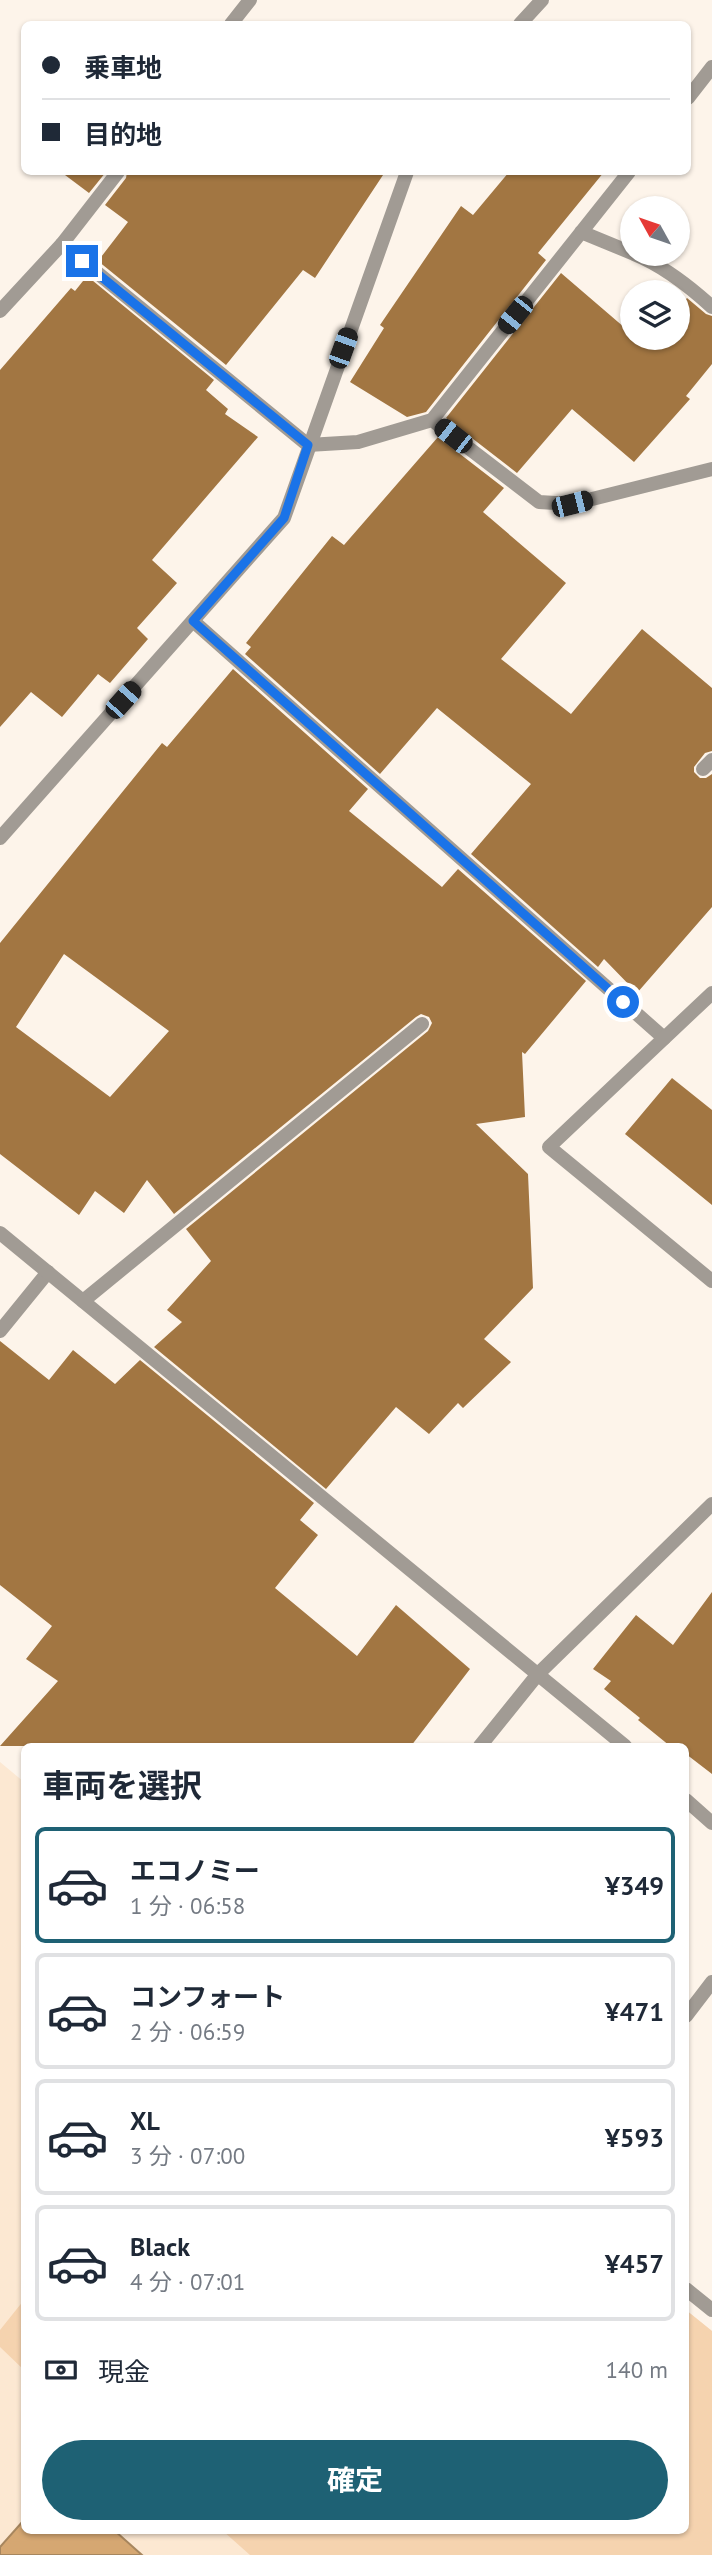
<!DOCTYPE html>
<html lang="ja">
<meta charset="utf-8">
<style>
:root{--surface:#fff;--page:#f2f2f3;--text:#1f2937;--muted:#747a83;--line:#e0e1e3;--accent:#1e6174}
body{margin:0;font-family:"PT Sans","Noto Sans JP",sans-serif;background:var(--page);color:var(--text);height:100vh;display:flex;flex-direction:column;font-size:26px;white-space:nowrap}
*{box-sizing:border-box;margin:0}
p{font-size:23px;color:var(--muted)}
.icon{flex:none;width:38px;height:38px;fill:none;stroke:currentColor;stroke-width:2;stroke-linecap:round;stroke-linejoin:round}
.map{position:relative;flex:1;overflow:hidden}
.sheet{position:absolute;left:21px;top:1743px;width:668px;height:791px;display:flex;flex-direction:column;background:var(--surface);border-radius:10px;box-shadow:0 2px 5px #0004}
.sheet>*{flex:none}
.banner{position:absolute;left:21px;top:21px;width:670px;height:154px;border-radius:10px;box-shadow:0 2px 5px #0004;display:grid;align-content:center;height:154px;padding:0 21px;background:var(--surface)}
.needle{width:46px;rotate:310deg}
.buttons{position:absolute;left:620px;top:196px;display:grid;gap:14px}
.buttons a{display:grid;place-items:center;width:70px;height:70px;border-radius:50%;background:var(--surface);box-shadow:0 2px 5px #0004;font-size:35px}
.end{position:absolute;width:32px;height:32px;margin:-16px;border:9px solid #1a73e8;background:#fff;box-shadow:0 0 0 4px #fff}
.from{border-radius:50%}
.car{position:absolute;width:21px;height:42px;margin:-21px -10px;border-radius:9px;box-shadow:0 0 5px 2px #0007;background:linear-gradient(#222 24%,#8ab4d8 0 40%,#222 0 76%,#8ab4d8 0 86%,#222 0)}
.banner b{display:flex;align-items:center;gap:24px;height:66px;font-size:26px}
.banner b+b{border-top:2px solid var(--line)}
.banner i{width:18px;height:18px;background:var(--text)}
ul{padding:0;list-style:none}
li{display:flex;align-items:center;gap:21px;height:116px;margin:0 14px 10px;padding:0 7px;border:4px solid var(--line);border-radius:10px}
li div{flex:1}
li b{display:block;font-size:26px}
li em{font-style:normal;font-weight:700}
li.on{border-color:var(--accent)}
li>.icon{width:63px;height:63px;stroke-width:1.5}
h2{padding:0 21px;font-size:32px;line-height:84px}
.pay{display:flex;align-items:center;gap:18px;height:77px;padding:0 21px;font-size:26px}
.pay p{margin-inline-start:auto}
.action{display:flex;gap:14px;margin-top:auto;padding:14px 21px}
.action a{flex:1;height:80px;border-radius:42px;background:var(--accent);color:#fff;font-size:28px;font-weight:700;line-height:80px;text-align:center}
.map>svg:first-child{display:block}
</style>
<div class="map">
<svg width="712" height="2555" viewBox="0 0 712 2555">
<rect width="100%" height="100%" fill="#fdf4ea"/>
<path fill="#fce8d2" d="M0,1762L24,1782V2530H686V2310L712,2331V2555H0Z"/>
<path fill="#f5d3af" d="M24,2300V2370L0,2347V2330Z
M686,2310L712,2331V2555H250L223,2531L686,2530Z"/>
<path fill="#d5a772" stroke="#a7865e" stroke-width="2" d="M24,2520V2530L115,2531L142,2555H0V2547Z"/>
<path fill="#a27642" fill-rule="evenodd" d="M61,172H106L89,193Z
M127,172H385L315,278L303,270L226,365L98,261L128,222L105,205L126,178Z
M509,172H604L538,253L546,260L426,412L407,417L350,382L384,328L380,325L461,206L473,215Z
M561,273L632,334V338H636L645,346L652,338H677V309L687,298L706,314L712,316V364L686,396L690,399L634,462L572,409L517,473L446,418Z
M87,276L214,380L206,390L228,409L225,414L258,437L152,560L177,583L137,628L148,639L110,683L98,674L62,717L31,692L0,727V370L71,288L75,291Z
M438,437L504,488L483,512L566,583L501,659L571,714L642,629L712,688V751L705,753L694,767V772L700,778H706L712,774V907L637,993L604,959L598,967L471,854L531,784L437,708L380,774L245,654L251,647L246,643L332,536L344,545Z
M233,669L368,789L349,811L442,887L458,869L586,981L525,1054L522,1052L525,1117L476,1124L528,1174L533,1288L484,1339L511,1362L463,1408L458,1403L429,1434L396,1407L326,1489L154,1347L182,1322L167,1310L211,1261L186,1229L428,1031L432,1023L429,1017L421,1014L416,1017L174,1214L147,1180L124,1213L95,1191L79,1215L0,1154V943L162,743L167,747ZM64,954L169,1031L110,1097L16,1027Z
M672,1078L712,1110V1205L625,1134Z
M0,1341L49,1380L73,1350L115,1384L140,1360L314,1503L300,1520L318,1535L275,1588L357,1656L396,1605L470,1669L411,1746H0L58,1681L26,1659L52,1626L0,1585Z
M712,1592V1774L686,1754V1746H670L638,1720L640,1718L604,1689L611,1681L593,1669L636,1615L673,1645Z"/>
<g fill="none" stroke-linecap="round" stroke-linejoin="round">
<path stroke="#a19b94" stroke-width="14" d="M688,98L712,67
M581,232L632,253
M62,244L308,445L358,442L432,420L539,502L572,504L712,469
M634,254C664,266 689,286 712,307
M432,420L629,172
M193,621L664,1038
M703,769L712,760
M83,1301L422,1024
M0,1331L48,1272"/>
<path stroke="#a19b94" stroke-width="14" d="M231,24L250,0
M520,24L542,0
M0,311L62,244L118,172
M0,838L284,518L407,172
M712,993L549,1147L712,1281
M0,1233L625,1746
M480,1746L538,1674L712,1504
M686,1800L712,1823
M686,2016L712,1982
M686,2289L712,2310"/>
</g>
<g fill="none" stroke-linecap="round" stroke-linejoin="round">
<path stroke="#1a73e8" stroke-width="9" d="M82,261L308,445L284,518L193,621L623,1002"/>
</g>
</svg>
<div class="buttons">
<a><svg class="needle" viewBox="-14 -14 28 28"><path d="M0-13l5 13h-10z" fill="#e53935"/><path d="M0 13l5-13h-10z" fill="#747a83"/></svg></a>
<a><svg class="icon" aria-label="layers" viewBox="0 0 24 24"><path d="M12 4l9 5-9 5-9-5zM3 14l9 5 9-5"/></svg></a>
</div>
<i class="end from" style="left:623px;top:1002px"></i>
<i class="end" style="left:82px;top:261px"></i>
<i class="car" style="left:515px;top:315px;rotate:219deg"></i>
<i class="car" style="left:343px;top:348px;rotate:20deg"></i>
<i class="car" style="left:453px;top:436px;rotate:308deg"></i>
<i class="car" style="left:572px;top:504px;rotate:76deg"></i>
<i class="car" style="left:123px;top:700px;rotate:42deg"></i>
<div class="banner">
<b><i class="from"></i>乗車地</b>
<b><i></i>目的地</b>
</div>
<section class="sheet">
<h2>車両を選択</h2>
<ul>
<li class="on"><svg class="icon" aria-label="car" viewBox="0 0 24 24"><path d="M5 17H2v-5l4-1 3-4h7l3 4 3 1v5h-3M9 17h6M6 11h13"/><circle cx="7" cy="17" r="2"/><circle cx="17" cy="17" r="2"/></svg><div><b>エコノミー</b><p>1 分 · 06:58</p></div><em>¥349</em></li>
<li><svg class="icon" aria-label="car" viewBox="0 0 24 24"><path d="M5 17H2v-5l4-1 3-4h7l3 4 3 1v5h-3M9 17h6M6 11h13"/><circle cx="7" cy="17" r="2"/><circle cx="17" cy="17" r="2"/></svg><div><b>コンフォート</b><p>2 分 · 06:59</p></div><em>¥471</em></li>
<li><svg class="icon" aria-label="car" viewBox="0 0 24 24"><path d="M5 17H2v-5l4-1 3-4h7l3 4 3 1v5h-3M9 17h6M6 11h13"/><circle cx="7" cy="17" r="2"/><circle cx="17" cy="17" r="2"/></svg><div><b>XL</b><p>3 分 · 07:00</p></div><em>¥593</em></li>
<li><svg class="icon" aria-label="car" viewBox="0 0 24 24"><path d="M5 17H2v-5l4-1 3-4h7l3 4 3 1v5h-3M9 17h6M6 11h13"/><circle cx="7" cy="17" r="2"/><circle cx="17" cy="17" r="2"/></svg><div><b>Black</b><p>4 分 · 07:01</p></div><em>¥457</em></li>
</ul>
<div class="pay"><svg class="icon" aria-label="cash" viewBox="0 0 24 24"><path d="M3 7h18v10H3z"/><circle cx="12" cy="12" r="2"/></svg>現金<p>140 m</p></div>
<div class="action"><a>確定</a></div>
</section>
</div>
